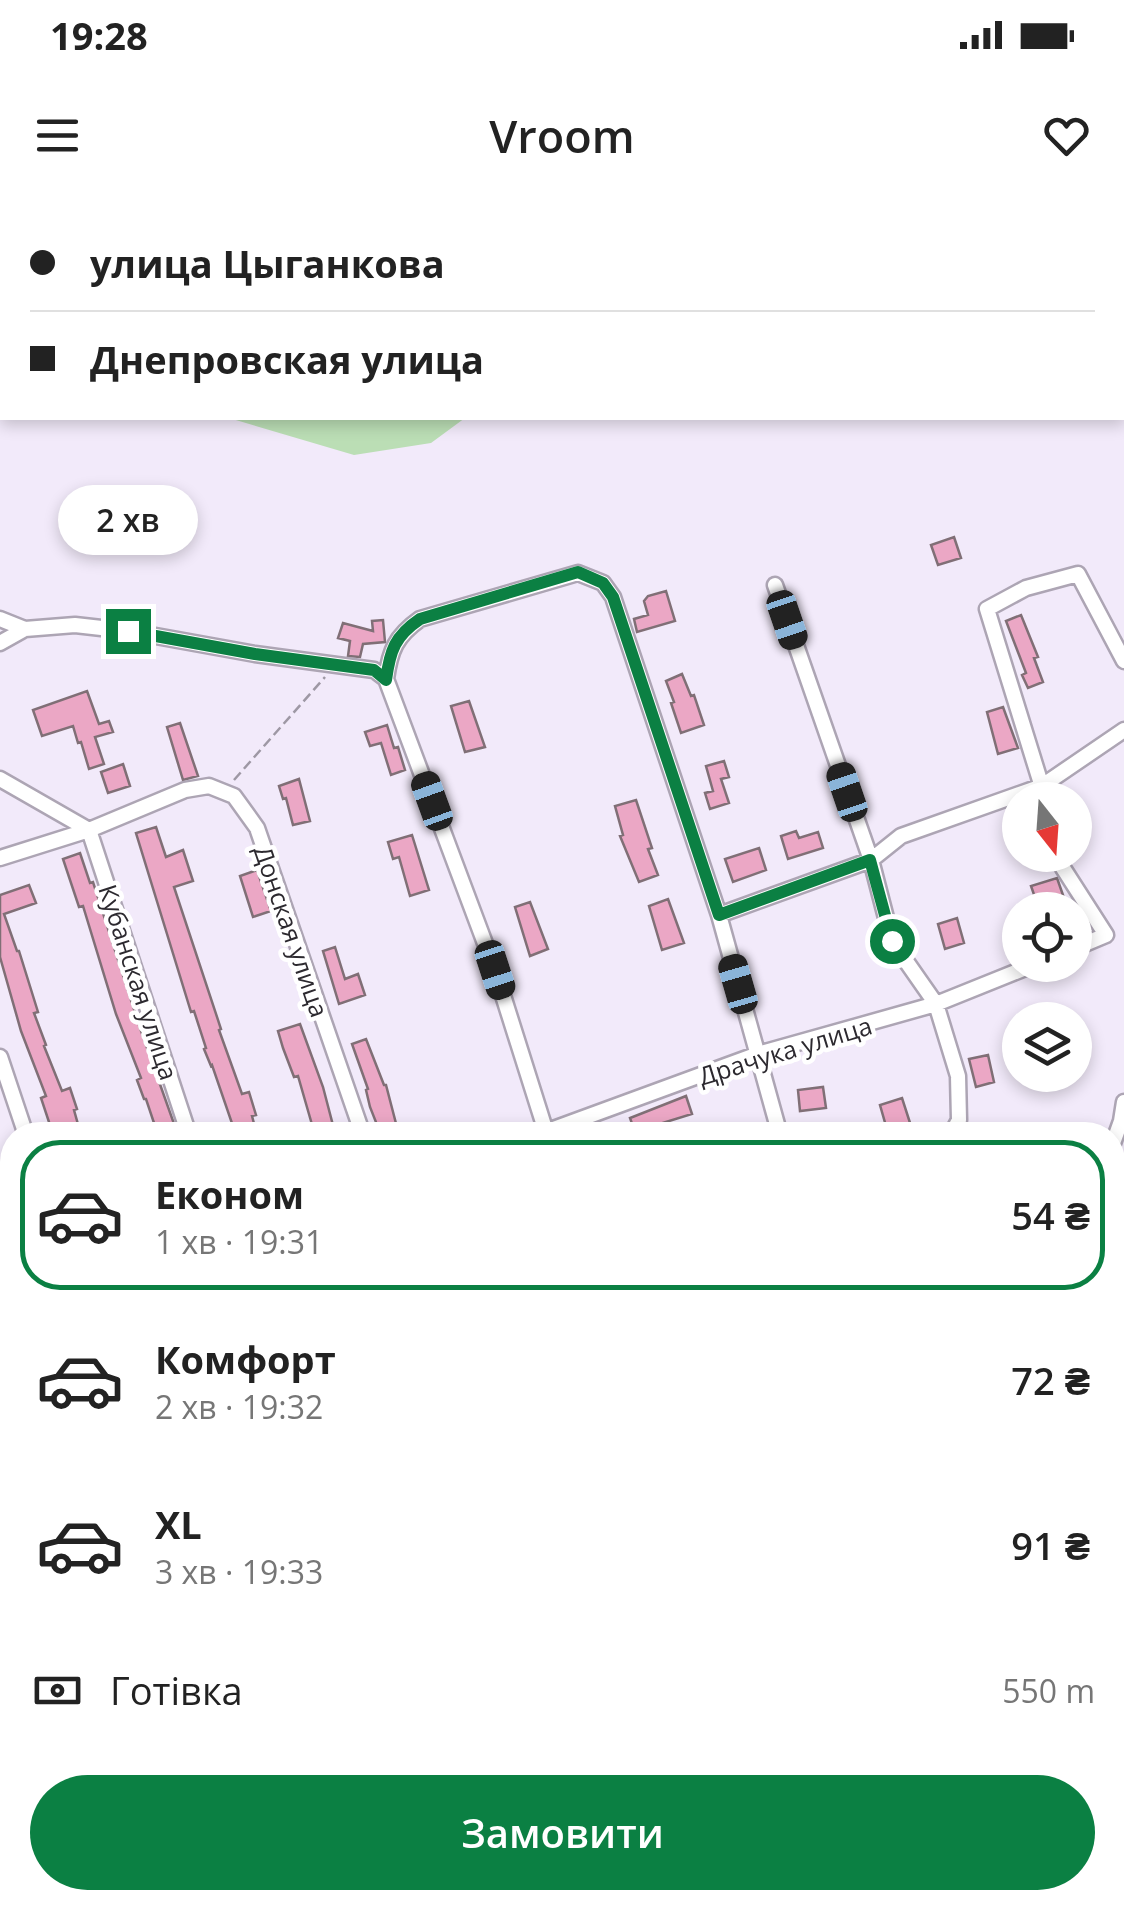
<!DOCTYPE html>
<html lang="uk">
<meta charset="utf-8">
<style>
:root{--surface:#fff;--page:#f2f2f2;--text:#222;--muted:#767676;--line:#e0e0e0;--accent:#0b8043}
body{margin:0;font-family:"Open Sans",sans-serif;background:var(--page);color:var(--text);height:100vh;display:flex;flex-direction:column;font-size:38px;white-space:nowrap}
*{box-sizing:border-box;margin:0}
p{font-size:32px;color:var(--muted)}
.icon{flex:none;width:55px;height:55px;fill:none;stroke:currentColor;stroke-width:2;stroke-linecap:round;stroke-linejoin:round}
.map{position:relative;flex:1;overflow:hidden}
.details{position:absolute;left:0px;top:922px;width:1125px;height:788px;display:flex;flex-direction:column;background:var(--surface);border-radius:40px 40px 0 0;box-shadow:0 5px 15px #0003}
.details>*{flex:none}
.top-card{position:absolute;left:0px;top:0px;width:1125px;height:220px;box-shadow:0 5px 15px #0003;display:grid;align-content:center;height:220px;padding:0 30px;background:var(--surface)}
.needle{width:65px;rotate:163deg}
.buttons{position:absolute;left:1002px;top:582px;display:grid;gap:20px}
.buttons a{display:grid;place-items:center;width:90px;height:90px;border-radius:50%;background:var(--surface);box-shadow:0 5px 15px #0003;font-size:50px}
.end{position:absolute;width:45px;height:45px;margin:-22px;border:12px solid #0b8043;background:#fff;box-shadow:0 0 0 5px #fff}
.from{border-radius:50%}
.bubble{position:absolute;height:70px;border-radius:35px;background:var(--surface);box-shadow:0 5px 15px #0003;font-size:32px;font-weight:600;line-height:70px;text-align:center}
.car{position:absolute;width:30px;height:60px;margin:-30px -15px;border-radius:12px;box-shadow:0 0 8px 2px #0007;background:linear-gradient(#222 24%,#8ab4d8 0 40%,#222 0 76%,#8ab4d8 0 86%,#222 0)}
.top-card b{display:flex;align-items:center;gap:35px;height:95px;font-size:38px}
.top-card b+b{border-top:2px solid var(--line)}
.top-card i{width:25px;height:25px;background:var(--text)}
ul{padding:18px 0 0;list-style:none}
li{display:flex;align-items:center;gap:30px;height:150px;margin:0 20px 15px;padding:0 10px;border:5px solid transparent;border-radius:40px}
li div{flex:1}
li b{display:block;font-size:38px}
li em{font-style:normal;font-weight:600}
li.on{border-color:var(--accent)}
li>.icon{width:90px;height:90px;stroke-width:1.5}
.pay{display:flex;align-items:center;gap:25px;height:110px;padding:0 30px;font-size:38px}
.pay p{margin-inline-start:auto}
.button{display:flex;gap:20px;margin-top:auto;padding:20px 30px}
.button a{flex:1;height:115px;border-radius:60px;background:var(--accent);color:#fff;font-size:40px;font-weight:600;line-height:115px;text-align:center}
.status{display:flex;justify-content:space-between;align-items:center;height:70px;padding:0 50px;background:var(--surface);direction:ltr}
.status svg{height:28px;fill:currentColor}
header{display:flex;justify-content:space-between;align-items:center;height:130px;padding:0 30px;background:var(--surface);font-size:45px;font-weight:600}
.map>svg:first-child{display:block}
</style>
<div class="status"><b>19:28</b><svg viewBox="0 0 49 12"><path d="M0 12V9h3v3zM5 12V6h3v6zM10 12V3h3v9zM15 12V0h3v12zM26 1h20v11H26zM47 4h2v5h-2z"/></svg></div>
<header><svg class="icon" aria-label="menu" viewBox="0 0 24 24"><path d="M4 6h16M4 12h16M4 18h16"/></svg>Vroom<svg class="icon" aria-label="heart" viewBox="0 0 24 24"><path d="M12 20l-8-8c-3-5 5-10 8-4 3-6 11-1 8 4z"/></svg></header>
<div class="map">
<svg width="1124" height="1709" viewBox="0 0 1124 1709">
<rect width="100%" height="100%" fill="#f2eafa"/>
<path fill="#bbdeb5" d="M0,0H592V2H2V117L0,116Z
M229,218H465L431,243L354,255Z"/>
<path fill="#eba7c5" stroke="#806f76" stroke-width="2.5" d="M954,337L961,358L938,365L931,345Z
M666,391L675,421L637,432L634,419L648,415L644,401L648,396Z
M1021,415L1038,457L1034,458L1043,482L1028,488L1022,475L1026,473L1006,421Z
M383,420L385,442L363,444L360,457L348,456L350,441L338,438L343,423L373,431L372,421Z
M682,474L691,496L694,495L704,525L681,533L671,503L674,502L666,481Z
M87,491L99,524L109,521L113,532L95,537L104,564L89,569L81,542L78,543L73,526L42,536L33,510Z
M469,501L485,547L465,552L451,506Z
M1003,507L1018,548L998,554L987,512Z
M180,523L198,576L183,580L167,527Z
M387,525L394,548L398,547L405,570L391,575L381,543L370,546L365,532Z
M724,561L729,577L721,579L729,603L710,609L705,593L713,591L706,566Z
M123,564L130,586L108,593L101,572Z
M299,579L310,621L293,625L286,598L283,599L279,586Z
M636,600L652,648L648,649L658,675L639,682L620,636L623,635L615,606Z
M156,627L166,657L183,650L193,681L174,687L221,829L219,830L242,894L249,892L256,915L252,916L257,935H236L212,865L211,866L204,849L206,848L194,811L191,812L136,633Z
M796,631L799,638L818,632L823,648L788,659L781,636Z
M412,635L429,690L410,696L399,657L393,659L388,642Z
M759,648L766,670L733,682L725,659Z
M80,653L90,683L93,682L140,828L178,935H158L146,899H144L137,880L141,878L116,814L83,706L79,707L63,659Z
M257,670L271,711L253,717L240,676Z
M1057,678L1064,698L1038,706L1031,686Z
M29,685L36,703L4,714L17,751H19L38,812L34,813L46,845L44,846L62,891L70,888L77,909L74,910L81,935H36L35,930L50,925L41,898L46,896L21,831L0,757V695Z
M668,699L684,743L662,750L649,706Z
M530,702L548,749L530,756L515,707Z
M957,718L964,743L945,749L938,724Z
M335,747L345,779L358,774L365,795L339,804L323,751Z
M300,824L323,887L335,933L315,935L298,876L294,877L283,848L278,831Z
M366,839L384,885H386L399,935H381L370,907L366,890L368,889L352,844Z
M988,855L994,882L976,887L969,859Z
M823,887L826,908L800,911L798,890Z
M686,896L692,914L656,925L658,929L636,935L630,918Z
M902,898L911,926L888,933L880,905Z"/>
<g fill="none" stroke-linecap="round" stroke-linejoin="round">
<defs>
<path id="minor" d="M44,0L49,2
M617,0V2
M756,0L759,2
M1122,75L1124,74
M775,385L871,660L892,741L936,804L958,876L959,920L951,935
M0,419L25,429
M0,443L25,429L75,425L128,431L255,454L374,470L386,479L495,770L547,935
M386,479C390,450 396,436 420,419L578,373L603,383L613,397L719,715L780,935
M0,579L89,630L189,935
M1046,600L987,409L1026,388L1078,374L1124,461
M1060,655L1063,668L1106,735L1075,748
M0,658L89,630L185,590L209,586L234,596L257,628L363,935
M719,715L871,660L901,636L1042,586L1124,530
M0,857L26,935
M537,935L758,854L936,804L1033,765
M1112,946L1121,921L1124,902
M1112,1095L1124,1086
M0,1105L12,1109
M1112,1113L1124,1126
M1112,1164L1124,1169
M0,1283L12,1294
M0,1463L12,1448
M0,1506L12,1517
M227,1698L240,1709
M493,1698L507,1709
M742,1698L756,1709
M947,1698L950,1709
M1076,1698L1077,1709
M694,1709L706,1698"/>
</defs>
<use href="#minor" stroke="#ada5b4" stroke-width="19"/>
<path stroke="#9e98a4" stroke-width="2.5" stroke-dasharray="10 5" stroke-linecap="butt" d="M234,580L325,477
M1112,1637L1124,1636"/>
<use href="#minor" stroke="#fff" stroke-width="14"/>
</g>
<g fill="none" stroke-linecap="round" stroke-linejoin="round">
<path stroke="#0b8043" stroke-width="12" d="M128,431L255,454L374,470L386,480C390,450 395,436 420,419L578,372L603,383L613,397L719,715L870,660L892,741"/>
</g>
<g text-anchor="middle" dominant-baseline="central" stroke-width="9" stroke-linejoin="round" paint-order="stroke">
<g font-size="25" fill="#2c292f" stroke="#fff">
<text transform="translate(292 731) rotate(71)">Донская улица</text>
<text transform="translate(139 782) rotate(72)">Кубанская улица</text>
<text transform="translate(785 850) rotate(-17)">Драчука улица</text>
</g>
</g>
</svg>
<div class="buttons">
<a><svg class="needle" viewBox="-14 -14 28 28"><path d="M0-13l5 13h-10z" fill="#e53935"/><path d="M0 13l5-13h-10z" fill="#767676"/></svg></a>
<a><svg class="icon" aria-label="locate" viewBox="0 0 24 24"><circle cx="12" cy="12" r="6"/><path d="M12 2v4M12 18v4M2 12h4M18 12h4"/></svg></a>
<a><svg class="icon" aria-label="layers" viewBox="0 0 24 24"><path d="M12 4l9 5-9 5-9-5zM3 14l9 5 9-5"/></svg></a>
</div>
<i class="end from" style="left:892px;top:741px"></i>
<i class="end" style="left:128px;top:431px"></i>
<div class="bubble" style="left:58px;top:285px;width:140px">2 хв</div>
<i class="car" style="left:787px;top:420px;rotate:161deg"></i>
<i class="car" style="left:847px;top:592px;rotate:341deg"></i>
<i class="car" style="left:432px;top:601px;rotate:340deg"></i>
<i class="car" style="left:495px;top:770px;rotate:162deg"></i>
<i class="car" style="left:738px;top:784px;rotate:344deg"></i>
<div class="top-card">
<b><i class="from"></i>улица Цыганкова</b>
<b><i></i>Днепровская улица</b>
</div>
<section class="details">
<ul>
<li class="on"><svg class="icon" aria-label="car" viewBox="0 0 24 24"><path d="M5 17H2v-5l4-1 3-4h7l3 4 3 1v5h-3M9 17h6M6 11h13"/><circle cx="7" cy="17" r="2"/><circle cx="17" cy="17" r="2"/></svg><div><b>Економ</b><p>1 хв · 19:31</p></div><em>54 ₴</em></li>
<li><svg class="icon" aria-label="car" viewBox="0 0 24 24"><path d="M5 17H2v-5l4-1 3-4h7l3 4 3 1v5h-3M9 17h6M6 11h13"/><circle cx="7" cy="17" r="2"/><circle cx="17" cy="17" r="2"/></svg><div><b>Комфорт</b><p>2 хв · 19:32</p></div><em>72 ₴</em></li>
<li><svg class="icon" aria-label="car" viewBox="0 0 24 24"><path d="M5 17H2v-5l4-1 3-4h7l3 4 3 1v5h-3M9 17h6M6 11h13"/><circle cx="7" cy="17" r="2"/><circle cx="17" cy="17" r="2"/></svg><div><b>XL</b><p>3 хв · 19:33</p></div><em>91 ₴</em></li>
</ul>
<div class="pay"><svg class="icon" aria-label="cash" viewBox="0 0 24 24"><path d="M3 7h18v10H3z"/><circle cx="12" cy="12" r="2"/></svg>Готівка<p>550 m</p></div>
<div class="button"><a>Замовити</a></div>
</section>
</div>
